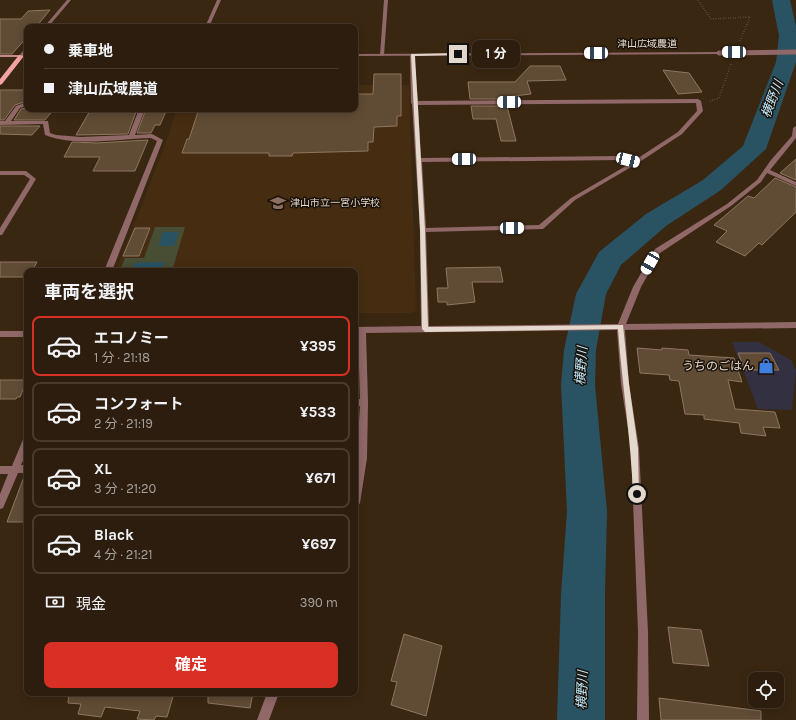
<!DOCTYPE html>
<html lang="ja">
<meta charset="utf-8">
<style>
:root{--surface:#2c1d0e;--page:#382a1c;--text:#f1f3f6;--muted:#a6a29e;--line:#483b2e;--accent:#d93025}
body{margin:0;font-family:Karla,"Noto Sans JP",sans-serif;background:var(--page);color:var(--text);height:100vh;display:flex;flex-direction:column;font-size:15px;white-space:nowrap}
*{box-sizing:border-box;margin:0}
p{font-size:13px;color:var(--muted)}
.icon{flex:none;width:22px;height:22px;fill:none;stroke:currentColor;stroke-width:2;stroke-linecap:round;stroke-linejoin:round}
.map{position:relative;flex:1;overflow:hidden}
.details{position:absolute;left:24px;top:268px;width:334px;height:428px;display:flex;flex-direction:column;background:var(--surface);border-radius:8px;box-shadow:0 2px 10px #0003,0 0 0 1px var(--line)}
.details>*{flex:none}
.banner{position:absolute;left:24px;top:24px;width:334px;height:88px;border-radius:8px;box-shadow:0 2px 10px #0003,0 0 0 1px var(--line);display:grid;align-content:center;height:88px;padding:0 20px;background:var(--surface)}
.tools{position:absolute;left:748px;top:672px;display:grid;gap:8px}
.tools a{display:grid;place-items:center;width:36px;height:36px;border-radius:8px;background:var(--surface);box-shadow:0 2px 10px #0003,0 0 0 1px var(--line);font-size:20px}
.end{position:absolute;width:18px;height:18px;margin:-9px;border:5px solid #e4d7cb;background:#111;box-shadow:0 0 0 2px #111}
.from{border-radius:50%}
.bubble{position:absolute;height:28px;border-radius:8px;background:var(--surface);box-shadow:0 2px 10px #0003,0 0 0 1px var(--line);font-size:13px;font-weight:700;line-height:28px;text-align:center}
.car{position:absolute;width:12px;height:24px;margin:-12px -6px;border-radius:5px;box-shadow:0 0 3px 1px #0007;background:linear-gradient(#fff 24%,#345 0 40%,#fff 0 76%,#345 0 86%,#fff 0)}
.banner b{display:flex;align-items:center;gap:14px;height:38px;font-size:15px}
.banner b+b{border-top:1px solid var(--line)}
.banner i{width:10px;height:10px;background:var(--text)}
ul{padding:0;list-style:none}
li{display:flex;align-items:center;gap:12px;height:60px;margin:0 8px 6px;padding:0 12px;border:2px solid var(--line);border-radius:8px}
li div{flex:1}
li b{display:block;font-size:15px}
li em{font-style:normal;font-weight:700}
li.selected{border-color:var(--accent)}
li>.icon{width:36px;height:36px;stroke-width:1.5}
h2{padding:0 20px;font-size:18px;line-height:48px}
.pay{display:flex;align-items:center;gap:10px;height:44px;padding:0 20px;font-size:15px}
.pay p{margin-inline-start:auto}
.primary-button{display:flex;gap:8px;margin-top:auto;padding:8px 20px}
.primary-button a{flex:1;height:46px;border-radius:8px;background:var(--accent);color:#fff;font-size:16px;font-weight:700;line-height:46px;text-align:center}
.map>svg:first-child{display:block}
</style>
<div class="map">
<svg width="796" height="720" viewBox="0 0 796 720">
<rect width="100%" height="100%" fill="#3a2712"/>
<path fill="#323041" d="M732,342H759L791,360L796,371L792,410L758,409Z"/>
<path fill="#462d12" d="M355,85H409L416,311L411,313H355V271H116L160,158L171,128L176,109H355Z"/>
<path fill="#474e34" d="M155,227H185L172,271H120L125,258H144Z"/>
<path fill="#295263" d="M163,232H179L174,246H158Z
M164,262L161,271H131L134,263Z"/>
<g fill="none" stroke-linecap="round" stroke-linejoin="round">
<path fill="#295263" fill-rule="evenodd" d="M772,0H790L796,26V62L766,149L721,190L666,226L621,265L606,294L596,350L595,385L607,511L605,594V720H557L561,594L567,511L561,385L564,350L576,294L599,252L646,214L703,180L743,146L776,62L779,36Z"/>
</g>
<path fill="#604b35" stroke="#8e7660" d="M50,10L36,27H27V37L12,54H0V19H21L28,11Z
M530,66H560L566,80L527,81L531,94L505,97V99H470L468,82H515Z
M663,70L689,73L702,92L678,94Z
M374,74H401V116H397V126L374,127L373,142H368V151L293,153L292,156H269V153H182L187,139H189L199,109H355V94H373Z
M0,90H27V101L15,105L4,120H0Z
M471,106H507L516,141H501L496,119H473Z
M27,108V109H54L45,120H14L21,109Z
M91,109H137L128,134L76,135Z
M146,109H167L160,125H155L151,133H137Z
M0,126H40L32,135L0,134Z
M148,140L135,171H93L100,157H64L72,142L97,143Z
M796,159V180L780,173Z
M775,178L796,187V212L762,245L759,243L745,256L716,242L727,231L714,225L748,196L754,198Z
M135,228H150L139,256H123Z
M0,262H37L32,271H27V277H0Z
M500,267L503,282H472L475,302L447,305V302H438L437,288H448L446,268Z
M637,348L662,350V348L688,350L689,355L734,358L742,382L728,380L735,409L775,412L780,428L763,427L766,436L741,433L739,423L704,419V415L685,414L679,381L670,380L669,375L640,373Z
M738,353H770L779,370H745Z
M0,380H24L23,382H26L20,397H17L16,399H0Z
M25,474H27V522H7Z
M668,627L701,630L709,666L673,663Z
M404,634L442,646L426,716L391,705L397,682L391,681Z
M69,693H174L167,717L156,716L154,720L137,719L140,711L105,707L101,717L78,714L81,704L68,703Z
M208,693H253L250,708L208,703Z
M659,698L761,711V720H661Z"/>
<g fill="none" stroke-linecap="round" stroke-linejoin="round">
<path stroke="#7a6a58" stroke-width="1.5" stroke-dasharray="0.5 2" stroke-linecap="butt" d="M698,0L711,19L750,17L740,41
M710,101L719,98L731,64"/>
<path fill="#906868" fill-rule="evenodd" d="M67,0H71L48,27H44Z
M217,0H221L209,27H205Z
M384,0H388L384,55L382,56L380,55Z
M25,48H27V52L23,57H19V56Z
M410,54L414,55L418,101L698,99L701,101L703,111L682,134L638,163L575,200L543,229L426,232L429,326L618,324L633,287L655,249L727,204L757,180L771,160L792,136L793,128L796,126V138L770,170L796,182V186L767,173L761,182L731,206L660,253L641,287L626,324L796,322V328L625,330L629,384L639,448L648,632L649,720H637L638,632L631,448L621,384L617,330L366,333L368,402L367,458L360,503L358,506L355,507C355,473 358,440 360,406H355V400L360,399L358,333H355V327L421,326L420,230L412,104L411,103ZM696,103L697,111L678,132L635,160L620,156L421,158L418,105ZM620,160L631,163L571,198L539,225L426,228L422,162Z
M27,102V106L20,108L11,121H48L50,133L56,135L81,137L129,135L139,109H145L135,135L152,134L163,140L112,271H104L157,141L151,138C118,139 76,147 45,135L43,124L0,125V121H5L16,106Z
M0,171H26L36,179L2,235H0V228L30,179L24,175H0Z
M0,331H27V337H0Z
M27,436V451L21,465H27V473H18L3,508L0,509V494L8,474H0V466H12L24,437Z
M267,693H279L269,720H257Z"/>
<path fill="#906868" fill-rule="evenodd" d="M719,52L721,53V54L355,56V54Z"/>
<path fill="#c8898a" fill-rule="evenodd" d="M0,55H21L23,56L21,57H0Z"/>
<path fill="#f4a3a4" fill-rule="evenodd" d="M19,55L24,56L2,84L0,85V79Z"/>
<path stroke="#906868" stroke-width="5" d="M719,53L796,52"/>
</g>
<path fill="#e4d7cb" d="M458,53L460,55L415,56L425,230L428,327L623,325L629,384L638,448L639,496L637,497L633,494C631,439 622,384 618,329L425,332L422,329L420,230L411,54Z"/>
<defs>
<symbol id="school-bare" viewBox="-9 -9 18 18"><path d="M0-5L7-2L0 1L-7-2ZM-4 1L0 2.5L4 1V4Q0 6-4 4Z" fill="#8d6e63" stroke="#1b1209" stroke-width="2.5" paint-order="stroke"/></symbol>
<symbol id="shop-bare" viewBox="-9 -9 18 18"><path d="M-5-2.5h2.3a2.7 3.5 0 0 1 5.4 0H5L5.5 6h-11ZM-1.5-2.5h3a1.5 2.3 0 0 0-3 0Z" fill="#3f7fe0" stroke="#1b1209" stroke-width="2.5" paint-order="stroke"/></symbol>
</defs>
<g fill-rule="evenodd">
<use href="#school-bare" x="267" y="192" width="22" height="22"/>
<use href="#shop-bare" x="755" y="355" width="22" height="22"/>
</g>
<g text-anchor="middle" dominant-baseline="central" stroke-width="3" stroke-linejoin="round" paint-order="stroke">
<g font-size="10" fill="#e4d7cb" stroke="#1b1209">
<text x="647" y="44">津山広域農道</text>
</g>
<g font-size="10" fill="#e4d7cb" stroke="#1b1209" text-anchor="start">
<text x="290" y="203">津山市立一宮小学校</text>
</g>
<g font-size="12" fill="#e4d7cb" stroke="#1b1209" text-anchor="end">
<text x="754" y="366">うちのごはん</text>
</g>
<g font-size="13" font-style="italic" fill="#c1eafe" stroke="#1b1209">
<text transform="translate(772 99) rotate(-69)">横野川</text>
<text transform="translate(581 366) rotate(-86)">横野川</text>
<text transform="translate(582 690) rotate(-88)">横野川</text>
</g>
</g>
</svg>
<div class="tools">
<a><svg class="icon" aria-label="locate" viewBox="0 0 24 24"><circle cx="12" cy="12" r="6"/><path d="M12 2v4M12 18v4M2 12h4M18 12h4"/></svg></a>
</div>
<i class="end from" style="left:637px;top:494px"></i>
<i class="end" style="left:458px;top:54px"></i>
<div class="bubble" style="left:472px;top:40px;width:48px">1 分</div>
<i class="car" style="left:734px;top:52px;rotate:270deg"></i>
<i class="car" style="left:596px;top:53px;rotate:270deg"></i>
<i class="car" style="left:509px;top:102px;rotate:270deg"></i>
<i class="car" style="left:464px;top:159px;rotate:269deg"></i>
<i class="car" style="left:628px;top:160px;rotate:104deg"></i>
<i class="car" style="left:512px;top:228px;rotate:89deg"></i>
<i class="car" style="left:650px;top:263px;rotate:210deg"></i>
<div class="banner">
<b><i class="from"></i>乗車地</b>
<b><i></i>津山広域農道</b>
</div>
<section class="details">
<h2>車両を選択</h2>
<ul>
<li class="selected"><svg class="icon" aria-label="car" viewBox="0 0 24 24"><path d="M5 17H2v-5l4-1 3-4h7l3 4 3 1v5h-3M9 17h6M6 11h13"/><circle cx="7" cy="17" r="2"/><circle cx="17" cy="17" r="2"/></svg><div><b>エコノミー</b><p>1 分 · 21:18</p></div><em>¥395</em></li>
<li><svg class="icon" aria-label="car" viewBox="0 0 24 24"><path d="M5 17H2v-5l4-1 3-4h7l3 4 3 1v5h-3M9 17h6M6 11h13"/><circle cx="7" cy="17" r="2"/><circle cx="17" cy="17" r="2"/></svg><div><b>コンフォート</b><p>2 分 · 21:19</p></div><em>¥533</em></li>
<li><svg class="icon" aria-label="car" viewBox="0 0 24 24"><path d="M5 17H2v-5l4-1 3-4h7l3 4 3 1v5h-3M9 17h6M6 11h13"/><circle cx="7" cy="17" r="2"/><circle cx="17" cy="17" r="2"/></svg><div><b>XL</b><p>3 分 · 21:20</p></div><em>¥671</em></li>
<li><svg class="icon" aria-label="car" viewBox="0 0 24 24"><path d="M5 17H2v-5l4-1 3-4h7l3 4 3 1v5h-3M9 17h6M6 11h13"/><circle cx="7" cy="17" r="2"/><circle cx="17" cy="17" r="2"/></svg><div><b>Black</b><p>4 分 · 21:21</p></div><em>¥697</em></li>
</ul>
<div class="pay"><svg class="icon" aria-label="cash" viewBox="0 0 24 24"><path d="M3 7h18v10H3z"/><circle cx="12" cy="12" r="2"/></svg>現金<p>390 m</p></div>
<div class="primary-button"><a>確定</a></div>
</section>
</div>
